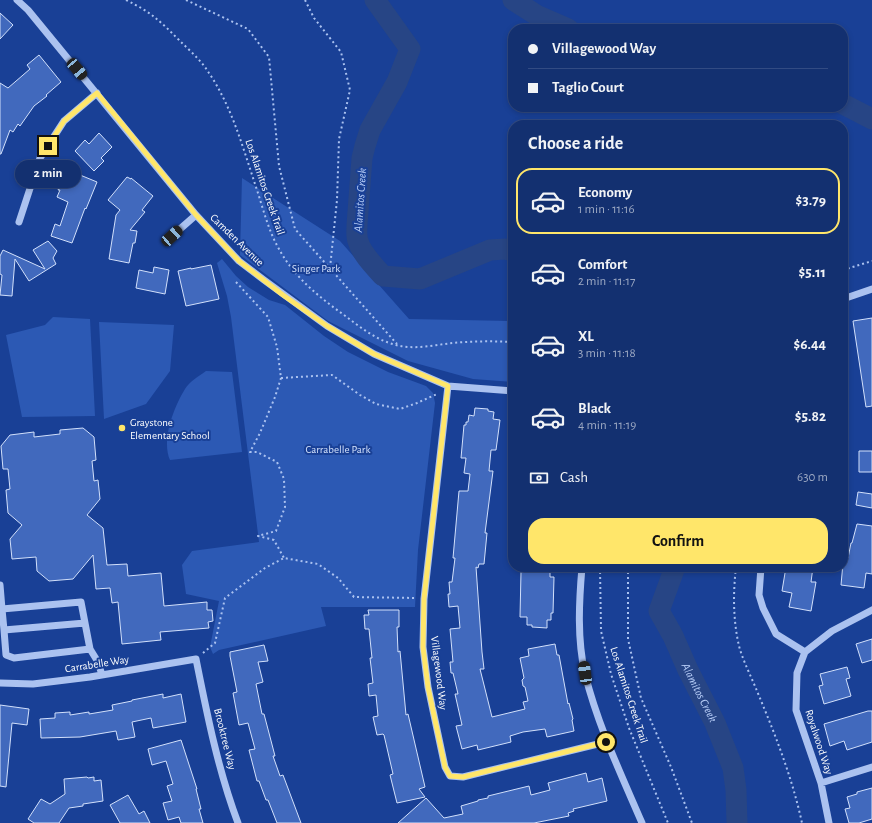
<!DOCTYPE html>
<meta charset="utf-8">
<style>
:root{--surface:#133070;--page:#1c3875;--text:#f1f3f6;--muted:#9da9c3;--line:#324b83;--accent:#ffe66a}
body{margin:0;font-family:"Alegreya Sans",sans-serif;background:var(--page);color:var(--text);height:100vh;display:flex;flex-direction:column;font-size:15px;white-space:nowrap}
*{box-sizing:border-box;margin:0}
p{font-size:13px;color:var(--muted)}
.icon{flex:none;width:22px;height:22px;fill:none;stroke:currentColor;stroke-width:2;stroke-linecap:round;stroke-linejoin:round}
.map{position:relative;flex:1;overflow:hidden}
.side{position:absolute;left:508px;top:120px;width:340px;height:452px;display:flex;flex-direction:column;background:var(--surface);border-radius:16px;box-shadow:0 2px 6px #0003,0 0 0 1px var(--line)}
.side>*{flex:none}
.hud{position:absolute;left:508px;top:24px;width:340px;height:88px;border-radius:16px;box-shadow:0 2px 6px #0003,0 0 0 1px var(--line);display:grid;align-content:center;height:88px;padding:0 20px;background:var(--surface)}
.end{position:absolute;width:18px;height:18px;margin:-9px;border:5px solid #ffe66a;background:#111;box-shadow:0 0 0 2px #111}
.from{border-radius:50%}
.bubble{position:absolute;height:28px;border-radius:14px;background:var(--surface);box-shadow:0 2px 6px #0003,0 0 0 1px var(--line);font-size:13px;font-weight:700;line-height:28px;text-align:center}
.car{position:absolute;width:12px;height:24px;margin:-12px -6px;border-radius:5px;box-shadow:0 0 3px 1px #0007;background:linear-gradient(#222 24%,#8ab4d8 0 40%,#222 0 76%,#8ab4d8 0 86%,#222 0)}
.hud b{display:flex;align-items:center;gap:14px;height:38px;font-size:15px}
.hud b+b{border-top:1px solid var(--line)}
.hud i{width:10px;height:10px;background:var(--text)}
ul{padding:0;list-style:none}
li{display:flex;align-items:center;gap:12px;height:66px;margin:0 8px 6px;padding:0 12px;border:2px solid transparent;border-radius:16px}
li div{flex:1}
li b{display:block;font-size:15px}
li em{font-style:normal;font-weight:700}
li.selected{border-color:var(--accent)}
li>.icon{width:36px;height:36px;stroke-width:1.5}
h2{padding:0 20px;font-size:18px;line-height:48px}
.pay{display:flex;align-items:center;gap:10px;height:44px;padding:0 20px;font-size:15px}
.pay p{margin-inline-start:auto}
.button{display:flex;gap:8px;margin-top:auto;padding:8px 20px}
.button a{flex:1;height:46px;border-radius:16px;background:var(--accent);color:#111;font-size:16px;font-weight:700;line-height:46px;text-align:center}
.map>svg:first-child{display:block}
</style>
<div class="map">
<svg width="872" height="823" viewBox="0 0 872 823">
<rect width="100%" height="100%" fill="#194096"/>
<path fill="#2c59b4" d="M242,178L340,241L409,319L513,321V382L473,379L408,361L328,321L240,255Z
M222,259L236,276L248,287L269,300L285,305L324,336L348,352L388,372L426,386L433,393L435,403L418,550L415,607H321L326,626L219,650L213,654L210,647L219,601L186,594L182,565L192,551L259,542L231,317L227,296L217,263Z
M53,317L90,319L95,416L22,417L6,335L45,325Z
M99,322L174,325L170,371L146,404L104,419Z
M206,371L232,372L242,452L170,460C161,440 174,407 185,389C189,382 199,376 206,371Z"/>
<g fill="none" stroke-linecap="round" stroke-linejoin="round">
<g stroke="#274585" stroke-width="21">
<path d="M375,0L410,49L397,82L370,130L365,146L362,158L357,225C357,231 356,236 358,241C361,253 375,267 383,276L420,279L490,250L505,249L513,251"/>
<path d="M513,0L538,16L568,29"/>
<path d="M843,104L872,119"/>
<path id="s1" d="M675,567L659,611L673,636L688,670L715,723L733,768L736,790L737,823"/>
</g>
</g>
<path fill="#4169bd" stroke="#d2e0fb" d="M0,13L13,25L0,39Z
M39,55L61,82L46,95L47,96L34,106L20,126L18,124L13,132L10,130L1,154H0V83L8,88L30,69L27,65Z
M99,133L112,147L101,158L104,161L94,171L75,151L85,140L89,144Z
M68,170L97,182L86,209L85,208L72,243L51,236L55,224L60,226L68,202L57,197L60,190H58Z
M127,177L131,179V178L153,196L142,210L145,212L130,230L137,231L135,243H133L129,263L109,259L116,215L120,210L108,200Z
M48,241L57,251L53,258L56,264L29,281L15,259L12,296L0,295L2,275L0,274V256L3,250L45,269L33,250Z
M211,265L219,299L186,306L178,271L191,268V269Z
M154,267L169,270L165,294L136,288L139,270L153,273Z
M872,318V406L866,407L853,321Z
M475,408L488,409V411L494,412L493,419L500,420L496,450H491L489,471H493L485,533H487L484,564H479L478,568L476,567L482,652L484,669H480L492,717L525,709L523,702L528,701L525,687L523,686L522,680L524,678L520,658L529,656L528,649L555,644L557,655H559L568,704L569,703L573,719L572,720L574,731L547,737L545,729L523,732L510,736L511,742L478,750L477,745L462,749L456,726L462,725L455,694H458L453,673H451L450,662H453L450,629L460,628L458,606L449,607L448,594H450L449,582H452L455,558H453L459,491H468L470,474L464,473L466,458H461L464,425H466V422H468L469,415L474,416Z
M83,428L94,437L96,460L92,461L94,481L98,480L100,499L87,515L103,528L107,565L127,564L128,576L161,573L164,606L207,602V610H212L213,621L208,622L209,628L160,632L161,640L122,644L118,602L112,603L110,588L96,589L93,555L73,579L49,581L37,571L36,557L12,559L10,539L22,525L8,513L6,490L10,489L8,469H3L1,446L10,435L34,432V437L60,434V430Z
M859,451H872V472H859Z
M858,492L872,494V508L856,505Z
M857,524L872,526V574L866,573L864,588L841,585L843,563H845V558H848L851,543H852Z
M528,567H547V570H550V577H554L553,613H551V620H547V628L532,627V625H527V617H520L521,572H528Z
M786,567H813L811,582H816L811,611L789,607L792,593L782,591Z
M368,610H399V627H397L398,652L400,651L406,715L408,714L425,787L419,789L425,797L397,803L390,775L393,774L384,735L383,734L377,735L373,717L378,716L376,695L369,696L368,684L373,683L370,658H372L369,629H365L364,615H369Z
M872,639V660L862,663L856,644Z
M264,645L268,661L258,662L263,682L256,684L262,714H264L275,756H273L280,776L283,775L301,823H277L268,800H266L259,781H257L249,750L255,749L248,723L239,725L233,693L237,692L230,656V652Z
M847,667L850,678L846,679L851,696L824,704L819,686L823,685L820,674Z
M163,694V698L181,694L186,722L153,728L151,718L132,722L135,737L118,740L116,731L80,737L41,738L40,719L55,718V713L70,712V715L89,712V714L113,710L112,705L132,701V700Z
M0,705L29,709L27,725L12,723L6,787L0,786Z
M868,711H872V742L847,750L844,741L830,746L824,724Z
M181,740L197,789H196L201,809H199L203,823H181L179,817L168,820L163,803L172,801L167,786L173,784L166,761L152,765L148,749Z
M586,773L588,782L602,778L607,801L573,809L574,811L568,813L569,816L534,823H398L426,798L444,818L463,814L461,806L478,801V800L488,798V796L529,786L531,795L550,790L548,783Z
M87,777L88,778L94,777V781L101,780L103,801L83,804V806L69,808L59,823H34L28,819L41,799L50,804L65,794L64,779Z
M872,788V819L859,823H849L845,809L850,808L847,797L857,794V792Z
M128,795L139,814L144,811L150,823H120L110,805Z"/>
<g fill="none" stroke-linecap="round" stroke-linejoin="round">
<path stroke="#abc2f0" stroke-width="2" stroke-dasharray="2 3" stroke-linecap="butt" d="M126,0C151,12 160,21 179,40C189,50 201,60 209,73C232,107 243,148 256,187C263,208 268,230 279,249C294,277 319,297 344,315C360,327 376,340 396,345C414,350 434,345 453,343C473,341 493,341 513,342
M186,0L248,29L269,57L279,166L295,229L397,344
M305,0L314,18L341,52L350,90L339,139L337,200L330,268
M843,270L872,261
M236,282L268,317L277,347L281,378L275,397L260,433L250,452H257L277,462L284,479L285,507L276,531L258,536L274,540L284,558
M281,378L332,375L360,395L376,404L400,409L417,403L437,394
M600,567L601,631L611,674L629,728L668,823
M628,567V639L641,698L671,767L692,823
M736,567C733,593 733,620 739,646C743,661 751,676 757,691C775,734 792,777 802,823
M203,653L215,643L225,598L265,568L284,558L318,564L338,578L354,597L415,598"/>
<path stroke="#abc2f0" stroke-width="7" d="M17,0L28,10L196,215L239,261L264,280L327,326L374,354L448,386L513,391
M19,222L40,158L64,121L97,93
M172,236L196,215
M843,299L872,289
M448,386L424,599L423,647L428,687L445,767L450,776L463,777L606,742
M582,567C579,602 577,639 585,674C598,726 621,774 642,823
M761,567L759,595L763,608L776,634L805,652
M0,585L2,609L81,602L85,623L4,630L6,655L14,658L90,649L98,662L102,675
M2,609L4,630
M85,623L90,649
M0,683L33,684L90,677L196,659C207,714 218,770 238,823
M821,783L872,767
M829,823L821,783L796,710L797,673L805,652L832,631L872,610"/>
</g>
<g fill="none" stroke-linecap="round" stroke-linejoin="round">
<path stroke="#ffe66a" stroke-width="5" d="M48,146L64,121L97,93L196,215L239,261L283,295L327,326L374,354L448,386L424,599L423,647L428,687L445,767L450,776L463,777L606,742"/>
</g>
<circle fill="#ffe66a" stroke="#194096" stroke-width="1.5" cx="122" cy="428" r="4"/>
<g text-anchor="middle" dominant-baseline="central" stroke-width="4" stroke-linejoin="round" paint-order="stroke">
<g font-size="11" fill="#fff" stroke="#194096">
<text transform="translate(265 187) rotate(71)">Los Alamitos Creek Trail</text>
<text transform="translate(237 240) rotate(44)">Camden Avenue</text>
<text transform="translate(97 664) rotate(-9)">Carrabelle Way</text>
<text transform="translate(439 673) rotate(83)">Villagewood Way</text>
<text transform="translate(629 695) rotate(72)">Los Alamitos Creek Trail</text>
<text transform="translate(225 739) rotate(76)">Brooktree Way</text>
<text transform="translate(819 742) rotate(72)">Royalwood Way</text>
</g>
<g font-size="11" fill="#d2e0fb" stroke="#194096">
<text x="316" y="268">Singer Park</text>
<text x="338" y="449">Carrabelle Park</text>
</g>
<g font-size="11" fill="#fff" stroke="#194096" text-anchor="start">
<text x="130" y="422">Graystone<tspan x="130" dy="13">Elementary School</tspan></text>
</g>
<g font-size="12" font-style="italic" fill="#b7cdf7" stroke="#194096">
<text transform="translate(360 200) rotate(-86)">Alamitos Creek</text>
<text stroke="none"><textPath href="#s1" startOffset="138">Alamitos Creek</textPath></text>
</g>
</g>
</svg>
<i class="end from" style="left:606px;top:742px"></i>
<i class="end" style="left:48px;top:146px"></i>
<div class="bubble" style="left:15px;top:160px;width:66px">2 min</div>
<i class="car" style="left:77px;top:69px;rotate:140deg"></i>
<i class="car" style="left:172px;top:236px;rotate:48deg"></i>
<i class="car" style="left:585px;top:673px;rotate:352deg"></i>
<div class="hud">
<b><i class="from"></i>Villagewood Way</b>
<b><i></i>Taglio Court</b>
</div>
<section class="side">
<h2>Choose a ride</h2>
<ul>
<li class="selected"><svg class="icon" aria-label="car" viewBox="0 0 24 24"><path d="M5 17H2v-5l4-1 3-4h7l3 4 3 1v5h-3M9 17h6M6 11h13"/><circle cx="7" cy="17" r="2"/><circle cx="17" cy="17" r="2"/></svg><div><b>Economy</b><p>1 min · 11:16</p></div><em>$3.79</em></li>
<li><svg class="icon" aria-label="car" viewBox="0 0 24 24"><path d="M5 17H2v-5l4-1 3-4h7l3 4 3 1v5h-3M9 17h6M6 11h13"/><circle cx="7" cy="17" r="2"/><circle cx="17" cy="17" r="2"/></svg><div><b>Comfort</b><p>2 min · 11:17</p></div><em>$5.11</em></li>
<li><svg class="icon" aria-label="car" viewBox="0 0 24 24"><path d="M5 17H2v-5l4-1 3-4h7l3 4 3 1v5h-3M9 17h6M6 11h13"/><circle cx="7" cy="17" r="2"/><circle cx="17" cy="17" r="2"/></svg><div><b>XL</b><p>3 min · 11:18</p></div><em>$6.44</em></li>
<li><svg class="icon" aria-label="car" viewBox="0 0 24 24"><path d="M5 17H2v-5l4-1 3-4h7l3 4 3 1v5h-3M9 17h6M6 11h13"/><circle cx="7" cy="17" r="2"/><circle cx="17" cy="17" r="2"/></svg><div><b>Black</b><p>4 min · 11:19</p></div><em>$5.82</em></li>
</ul>
<div class="pay"><svg class="icon" aria-label="cash" viewBox="0 0 24 24"><path d="M3 7h18v10H3z"/><circle cx="12" cy="12" r="2"/></svg>Cash<p>630 m</p></div>
<div class="button"><a>Confirm</a></div>
</section>
</div>
